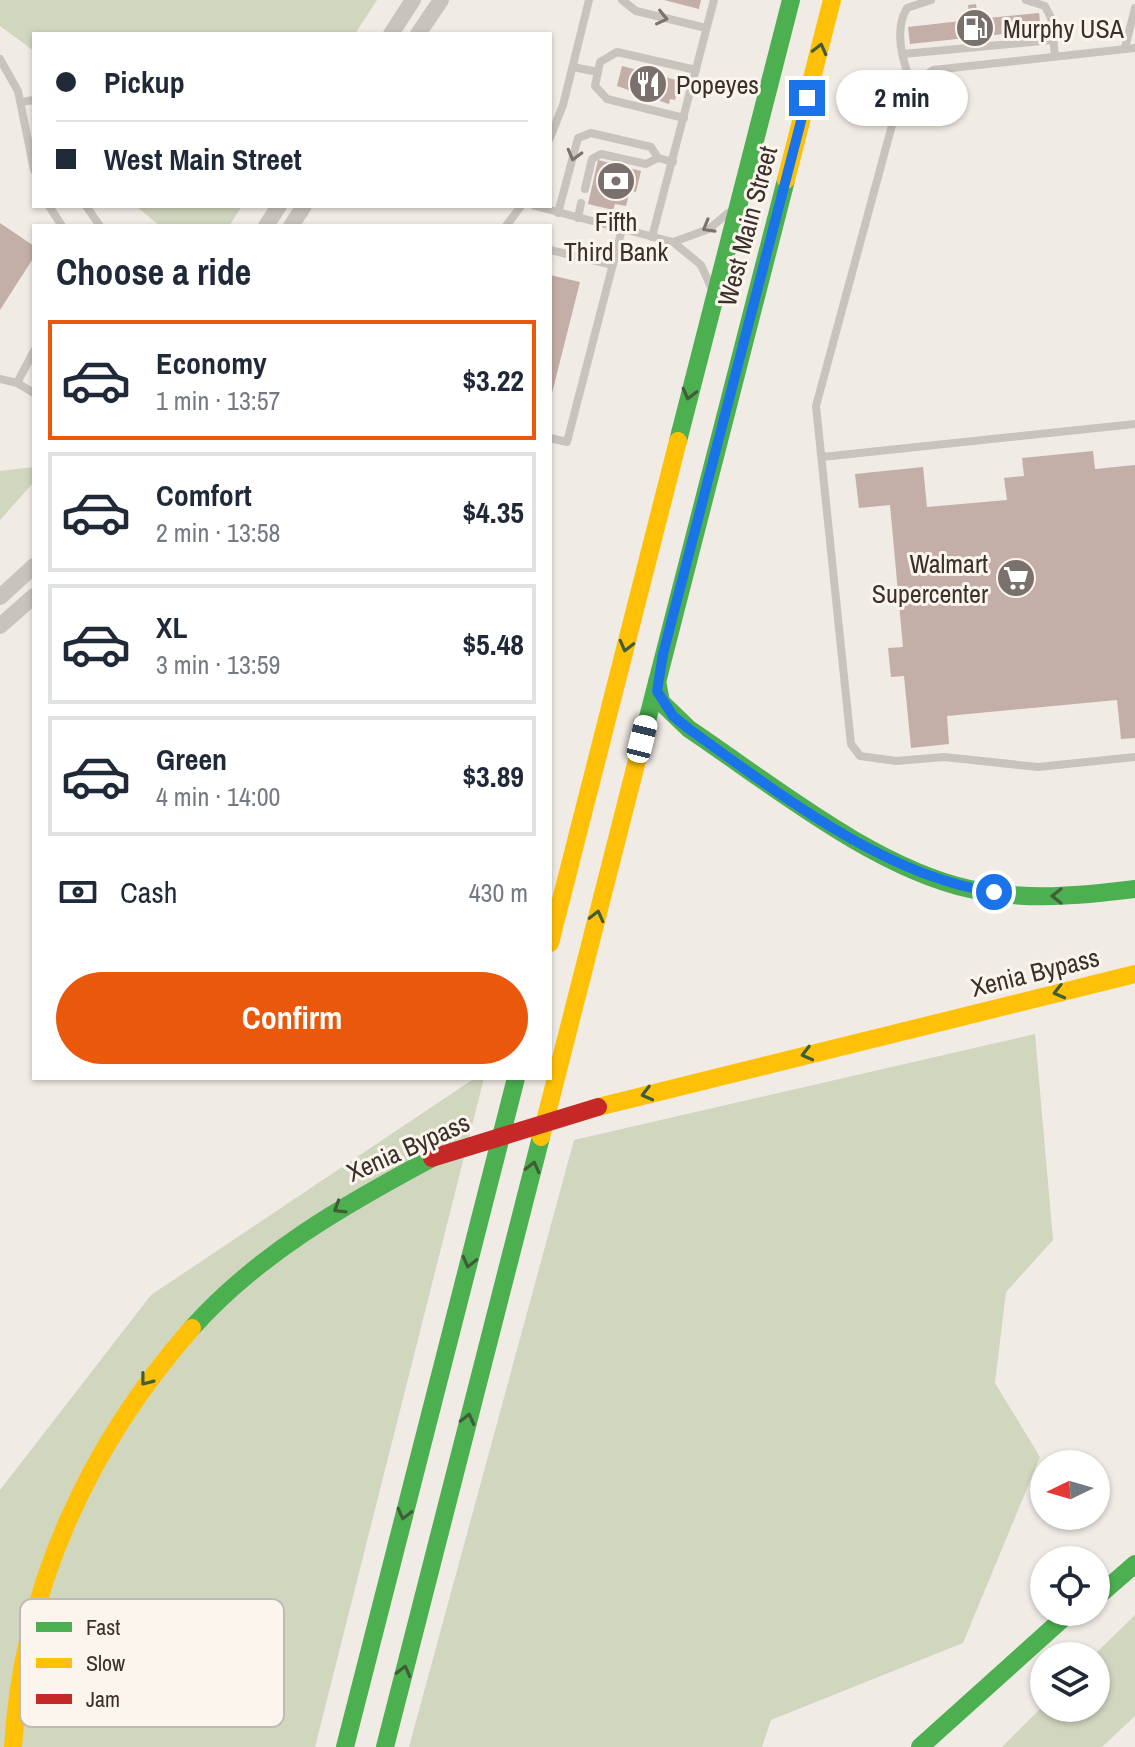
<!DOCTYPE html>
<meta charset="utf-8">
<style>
:root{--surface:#fff;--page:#f6f6f7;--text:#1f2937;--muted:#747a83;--line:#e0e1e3;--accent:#ea580c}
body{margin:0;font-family:"Archivo Narrow",sans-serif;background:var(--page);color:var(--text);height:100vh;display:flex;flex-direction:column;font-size:30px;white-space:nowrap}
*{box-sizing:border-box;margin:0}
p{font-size:26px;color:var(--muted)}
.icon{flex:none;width:44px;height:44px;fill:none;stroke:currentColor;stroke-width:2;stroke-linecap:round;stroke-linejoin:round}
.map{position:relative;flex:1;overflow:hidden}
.drawer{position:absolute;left:32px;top:224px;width:520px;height:856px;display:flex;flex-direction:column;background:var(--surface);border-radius:0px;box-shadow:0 2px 6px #0004}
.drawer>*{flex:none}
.guide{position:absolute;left:32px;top:32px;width:520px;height:176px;border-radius:0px;box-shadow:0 2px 6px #0004;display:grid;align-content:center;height:176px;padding:0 24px;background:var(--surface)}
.needle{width:52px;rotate:265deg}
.fabs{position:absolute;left:1030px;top:1450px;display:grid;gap:16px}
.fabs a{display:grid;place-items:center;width:80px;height:80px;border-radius:50%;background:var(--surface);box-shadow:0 2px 6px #0004;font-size:40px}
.end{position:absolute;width:36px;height:36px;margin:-18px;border:10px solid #1a73e8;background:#fff;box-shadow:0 0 0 4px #fff}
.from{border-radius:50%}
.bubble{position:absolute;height:56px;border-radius:28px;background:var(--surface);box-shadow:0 2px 6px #0004;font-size:26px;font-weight:800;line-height:56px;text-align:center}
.car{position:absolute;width:24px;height:48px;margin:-24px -12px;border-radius:10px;box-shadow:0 0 6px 2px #0007;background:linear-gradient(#fff 24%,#345 0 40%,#fff 0 76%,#345 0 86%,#fff 0)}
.guide b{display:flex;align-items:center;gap:28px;height:76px;font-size:30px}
.guide b+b{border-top:2px solid var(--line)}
.guide i{width:20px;height:20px;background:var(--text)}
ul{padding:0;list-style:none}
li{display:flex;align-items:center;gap:24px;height:120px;margin:0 16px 12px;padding:0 8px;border:4px solid var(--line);border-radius:0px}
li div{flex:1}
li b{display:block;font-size:30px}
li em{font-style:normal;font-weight:800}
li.selected{border-color:var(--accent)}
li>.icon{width:72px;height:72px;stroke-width:1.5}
h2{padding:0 24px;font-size:36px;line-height:96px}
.pay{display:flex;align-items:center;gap:20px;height:88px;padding:0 24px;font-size:30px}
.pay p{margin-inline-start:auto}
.action{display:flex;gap:16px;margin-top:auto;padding:16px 24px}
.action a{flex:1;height:92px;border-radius:48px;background:var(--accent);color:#fff;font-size:32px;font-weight:800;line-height:92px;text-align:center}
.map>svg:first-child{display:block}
</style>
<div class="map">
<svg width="1135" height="1747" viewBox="0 0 1135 1747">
<rect width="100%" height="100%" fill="#f0ebe5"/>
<path fill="#d1d6bf" d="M0,0H377L355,34H34V51L0,26Z
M136,206H242L229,226H160Z
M34,467V482L0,520V471Z
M1035,1034L1053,1240L1006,1292L995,1383L1040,1457L963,1643L771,1720L762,1747H409L574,1140Z
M475,1078H484L315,1747H0V1490L151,1295Z
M1135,1615V1716L1102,1747H1002L1044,1705L1096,1708L1093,1656Z"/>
<path fill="#c3afa7" d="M664,0H701L699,9Z
M976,4L978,19L1039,13L1041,30L910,44L908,27L970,20L968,5Z
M622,66L680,81L675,100L670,99L669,104L617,86Z
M598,160L641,171L636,192L630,190L626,206L615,204L613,210L588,204Z
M0,223L34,246V257L0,310Z
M550,275L580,282L551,397H550Z
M1093,451L1095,469L1135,465V738L1121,739L1117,700L947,716L949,744L911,748L904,676L891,677L888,648L903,647L890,505L859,508L855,474L923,467L927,507L1007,500L1004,478L1024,476L1022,458Z"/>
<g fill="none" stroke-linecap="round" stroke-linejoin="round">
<path stroke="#c9c3be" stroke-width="8" d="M622,0L636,11L706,28
M1026,0L1045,6L1051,18L1055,56
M1125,48L1135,8
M1135,48L933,70L901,92L816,406L851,744L860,756L896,761L944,757L1038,767L1135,757
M903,54L1053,40
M0,59L18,91L34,170
M573,67L598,72
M911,82C902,60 894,30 907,8L931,0
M20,102L34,100
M684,118L607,99L595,86L600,62L617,52L696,70
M550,138L563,105L589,0
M585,189L592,159L601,154L646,164L658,158L673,162
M49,206L62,226
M86,206L100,226
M535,206L673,242L701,265L711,287
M558,213L578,138L591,133L651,147L658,158
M578,218L581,203
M506,226L521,206
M652,237L714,0
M673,242L709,229L728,213
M550,250L613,265
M0,379L17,383L34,393
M17,383L34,351
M550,438L567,442L622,229
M822,457L1135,424"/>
<path stroke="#c9c3be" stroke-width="16" d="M391,34L413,0
M418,34L441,0
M266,226L279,206
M291,226L304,206
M0,597L34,566
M0,626L34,596"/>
<path stroke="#4caf50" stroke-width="18" d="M678,441L791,0
M657,681L661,702L689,729C771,784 874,868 970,889C1025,901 1080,896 1135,889
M645,729L786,180
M192,1328C258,1254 346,1204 432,1158
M1096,1598L1135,1564
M345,1747L516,1078
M385,1747L541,1137
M920,1747L1070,1612"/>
<path stroke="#ffc107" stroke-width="18" d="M786,180L832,0
M550,943L678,441
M598,1107L1135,974
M541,1137L645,729
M13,1747C22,1589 89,1445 192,1328"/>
<path stroke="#c62828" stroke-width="18" d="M432,1158L598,1107"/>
</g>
<defs><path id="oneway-chevron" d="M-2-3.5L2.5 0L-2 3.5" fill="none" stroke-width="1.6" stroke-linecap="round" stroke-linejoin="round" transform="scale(2)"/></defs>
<g stroke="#7b726d">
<use href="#oneway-chevron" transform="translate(662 18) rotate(13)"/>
<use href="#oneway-chevron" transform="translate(574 155) rotate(105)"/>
<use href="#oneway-chevron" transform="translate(708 227) rotate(150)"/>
</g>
<g stroke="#415c38">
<use href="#oneway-chevron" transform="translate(820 49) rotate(-76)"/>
<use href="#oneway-chevron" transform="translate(689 394) rotate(104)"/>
<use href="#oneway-chevron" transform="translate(626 646) rotate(104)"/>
<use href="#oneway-chevron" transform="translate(1057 896) rotate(180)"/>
<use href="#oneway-chevron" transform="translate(597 916) rotate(-76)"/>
<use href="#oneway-chevron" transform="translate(1059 992) rotate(166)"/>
<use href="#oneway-chevron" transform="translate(807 1054) rotate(166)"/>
<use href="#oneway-chevron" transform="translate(647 1094) rotate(166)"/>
<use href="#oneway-chevron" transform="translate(533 1167) rotate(-76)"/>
<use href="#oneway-chevron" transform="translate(339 1208) rotate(148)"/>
<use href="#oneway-chevron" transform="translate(469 1262) rotate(104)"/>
<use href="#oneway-chevron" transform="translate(146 1380) rotate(128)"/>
<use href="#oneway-chevron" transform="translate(468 1419) rotate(-76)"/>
<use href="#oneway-chevron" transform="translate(404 1514) rotate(104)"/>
<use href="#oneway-chevron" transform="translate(404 1671) rotate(-76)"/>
</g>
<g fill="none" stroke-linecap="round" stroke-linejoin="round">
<path stroke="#1a73e8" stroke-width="10" d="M807,98L663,654L657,691L673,716L689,729C777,792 885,877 994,892"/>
</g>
<defs>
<symbol id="fuel-disc" viewBox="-11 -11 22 22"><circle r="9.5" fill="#7a716c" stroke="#fbf5ee"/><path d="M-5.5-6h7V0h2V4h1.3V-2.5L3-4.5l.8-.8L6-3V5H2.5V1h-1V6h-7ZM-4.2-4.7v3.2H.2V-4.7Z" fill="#fff"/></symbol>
<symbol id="restaurant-disc" viewBox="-11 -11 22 22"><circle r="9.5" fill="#7a716c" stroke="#fbf5ee"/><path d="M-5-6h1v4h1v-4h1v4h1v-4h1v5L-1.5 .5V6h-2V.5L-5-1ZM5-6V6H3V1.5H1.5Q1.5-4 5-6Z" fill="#fff"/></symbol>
<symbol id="bank-disc" viewBox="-11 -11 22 22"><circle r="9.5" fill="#7a716c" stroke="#fbf5ee"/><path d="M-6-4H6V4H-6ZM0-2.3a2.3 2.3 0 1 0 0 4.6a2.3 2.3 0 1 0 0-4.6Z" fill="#fff"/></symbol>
<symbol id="supermarket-disc" viewBox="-11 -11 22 22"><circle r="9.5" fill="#7a716c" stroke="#fbf5ee"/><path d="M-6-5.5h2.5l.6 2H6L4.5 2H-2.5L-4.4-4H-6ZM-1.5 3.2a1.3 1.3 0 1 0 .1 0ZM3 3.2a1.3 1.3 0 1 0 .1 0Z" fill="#fff"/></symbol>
</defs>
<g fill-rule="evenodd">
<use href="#fuel-disc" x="953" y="6" width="44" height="44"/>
<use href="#restaurant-disc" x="626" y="62" width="44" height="44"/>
<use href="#bank-disc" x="594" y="159" width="44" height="44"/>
<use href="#supermarket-disc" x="994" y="556" width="44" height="44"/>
</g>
<g text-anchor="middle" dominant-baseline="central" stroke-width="6" stroke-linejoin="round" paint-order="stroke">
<g font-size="26" fill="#3b302b" stroke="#fbf5ee" text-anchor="start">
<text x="1003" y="28">Murphy USA</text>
<text x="676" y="84">Popeyes</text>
<text x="616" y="221" text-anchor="middle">Fifth<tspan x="616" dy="30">Third Bank</tspan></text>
<text x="988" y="563" text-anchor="end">Walmart<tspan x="988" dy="30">Supercenter</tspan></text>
</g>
<g font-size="26" fill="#3b302b" stroke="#fbf5ee">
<text transform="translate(747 226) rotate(-75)">West Main Street</text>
<text transform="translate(1035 972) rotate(-14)">Xenia Bypass</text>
<text transform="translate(408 1147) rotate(-24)">Xenia Bypass</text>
</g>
</g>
<rect x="20" y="1599" width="264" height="128" rx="12" fill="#fbf5ee" stroke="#c1bab4" stroke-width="2"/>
<rect x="36" y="1622" width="36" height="10" fill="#4caf50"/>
<rect x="36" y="1658" width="36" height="10" fill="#ffc107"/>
<rect x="36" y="1694" width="36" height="10" fill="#c62828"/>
<g font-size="22" fill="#3b302b">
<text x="86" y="1635">Fast</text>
<text x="86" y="1671">Slow</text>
<text x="86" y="1707">Jam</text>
</g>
</svg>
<div class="fabs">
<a><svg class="needle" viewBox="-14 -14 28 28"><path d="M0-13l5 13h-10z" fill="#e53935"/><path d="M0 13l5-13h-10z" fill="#747a83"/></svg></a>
<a><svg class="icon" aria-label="locate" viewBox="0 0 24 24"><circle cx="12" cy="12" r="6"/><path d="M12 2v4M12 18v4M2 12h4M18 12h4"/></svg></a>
<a><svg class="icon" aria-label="layers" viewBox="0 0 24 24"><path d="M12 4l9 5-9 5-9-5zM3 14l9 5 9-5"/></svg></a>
</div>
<i class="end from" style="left:994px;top:892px"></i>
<i class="end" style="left:807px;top:98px"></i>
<div class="bubble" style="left:836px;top:70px;width:132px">2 min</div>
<i class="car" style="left:642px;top:739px;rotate:14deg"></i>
<div class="guide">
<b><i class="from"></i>Pickup</b>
<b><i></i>West Main Street</b>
</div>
<section class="drawer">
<h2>Choose a ride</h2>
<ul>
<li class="selected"><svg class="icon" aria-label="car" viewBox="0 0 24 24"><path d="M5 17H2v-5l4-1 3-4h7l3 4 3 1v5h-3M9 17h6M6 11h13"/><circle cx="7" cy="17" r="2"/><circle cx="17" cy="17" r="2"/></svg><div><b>Economy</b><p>1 min · 13:57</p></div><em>$3.22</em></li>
<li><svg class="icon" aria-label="car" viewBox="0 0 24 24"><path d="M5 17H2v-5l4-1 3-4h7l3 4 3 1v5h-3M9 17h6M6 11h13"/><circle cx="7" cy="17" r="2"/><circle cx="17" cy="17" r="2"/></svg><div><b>Comfort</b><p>2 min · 13:58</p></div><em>$4.35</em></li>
<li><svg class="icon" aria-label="car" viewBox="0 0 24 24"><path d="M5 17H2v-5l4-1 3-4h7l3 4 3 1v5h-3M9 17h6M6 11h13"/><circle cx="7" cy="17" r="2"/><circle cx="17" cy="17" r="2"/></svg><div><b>XL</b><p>3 min · 13:59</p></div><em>$5.48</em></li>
<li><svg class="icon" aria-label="car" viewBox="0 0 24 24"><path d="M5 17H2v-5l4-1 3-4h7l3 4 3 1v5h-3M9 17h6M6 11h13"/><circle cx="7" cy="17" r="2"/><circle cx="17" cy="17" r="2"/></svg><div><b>Green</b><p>4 min · 14:00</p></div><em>$3.89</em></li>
</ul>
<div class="pay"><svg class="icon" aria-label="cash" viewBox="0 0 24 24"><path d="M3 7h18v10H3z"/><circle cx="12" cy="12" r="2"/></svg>Cash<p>430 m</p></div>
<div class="action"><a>Confirm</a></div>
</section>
</div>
